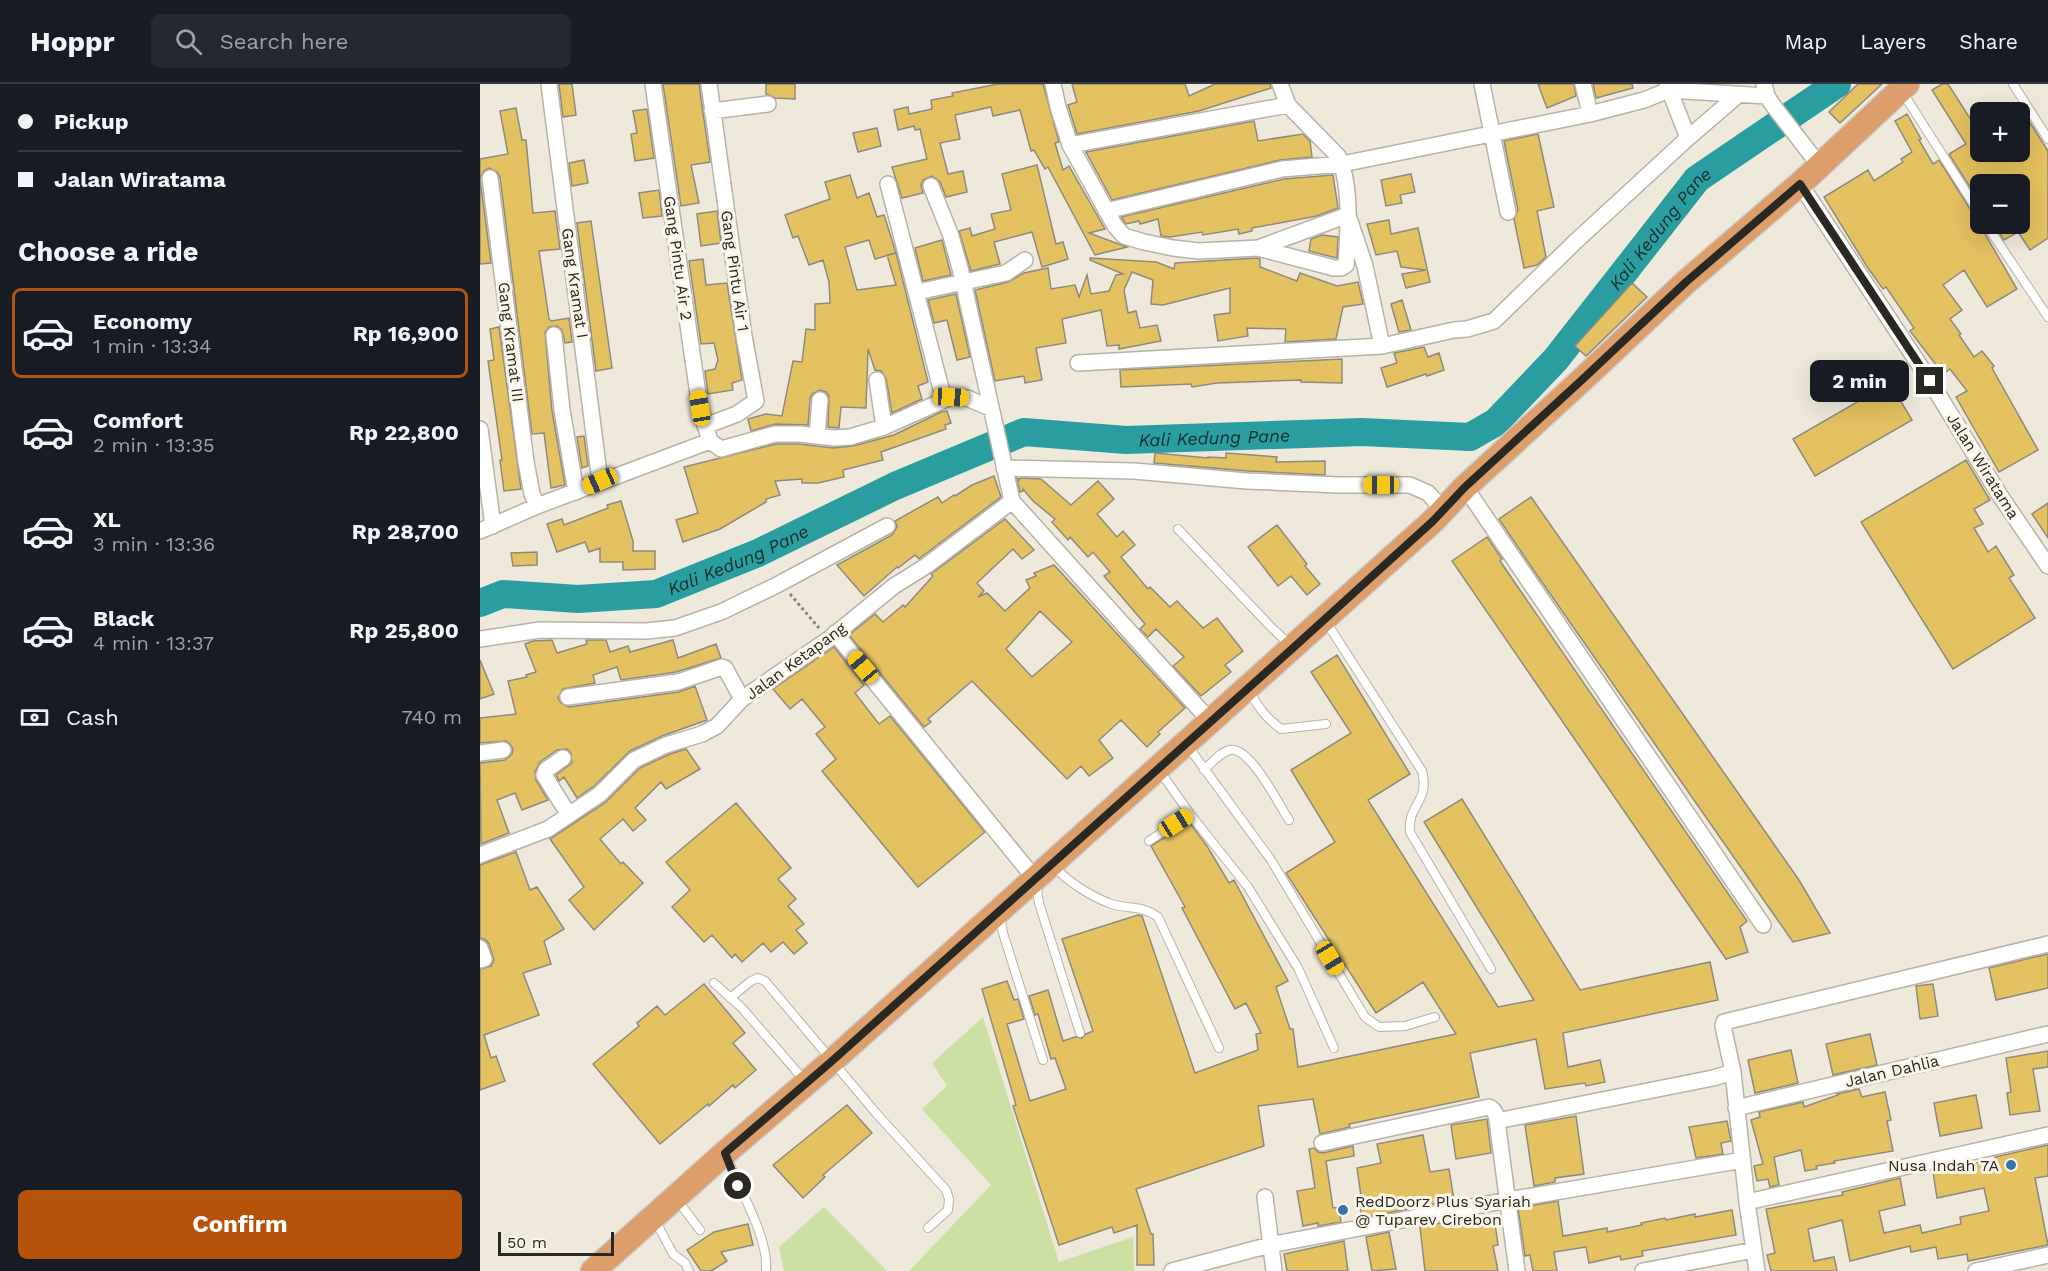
<!DOCTYPE html>
<meta charset="utf-8">
<style>
:root{--surface:#171b24;--page:#242831;--text:#f1f3f6;--muted:#9ea1a6;--line:#363941;--accent:#b45309}
body{margin:0;font-family:"Work Sans",sans-serif;background:var(--page);color:var(--text);height:100vh;display:flex;flex-direction:column;font-size:22px;white-space:nowrap}
*{box-sizing:border-box;margin:0}
p{font-size:20px;color:var(--muted)}
.icon{flex:none;width:33px;height:33px;fill:none;stroke:currentColor;stroke-width:2;stroke-linecap:round;stroke-linejoin:round}
.map{position:relative;flex:1;overflow:hidden}
.panel{display:flex;flex-direction:column;background:var(--surface);width:480px}
.panel>*{flex:none}
.guide{display:grid;align-content:center;height:132px;padding:0 18px;background:var(--surface)}
.tools{position:absolute;left:1490px;top:18px;display:grid;gap:12px}
.tools a{display:grid;place-items:center;width:60px;height:60px;border-radius:9px;background:var(--surface);box-shadow:0 6px 24px #0002;font-size:30px}
.scale{position:absolute;left:18px;bottom:15px;width:116px;box-sizing:border-box;padding-left:6px;border:3px solid #2a2823;border-top:0;font-size:16px;line-height:21px;white-space:nowrap;color:#2a2823;-webkit-text-stroke:4px #fbf6e9;paint-order:stroke}
.end{position:absolute;width:27px;height:27px;margin:-14px;border:8px solid #2a2823;background:#fff;box-shadow:0 0 0 3px #fff}
.from{border-radius:50%}
.bubble{position:absolute;height:42px;border-radius:9px;background:var(--surface);box-shadow:0 6px 24px #0002;font-size:20px;font-weight:700;line-height:42px;text-align:center}
.car{position:absolute;width:18px;height:36px;margin:-18px -9px;border-radius:8px;box-shadow:0 0 4px 2px #0007;background:linear-gradient(#f5c518 24%,#345 0 40%,#f5c518 0 76%,#345 0 86%,#f5c518 0)}
.guide b{display:flex;align-items:center;gap:21px;height:57px;font-size:22px}
.guide b+b{border-top:2px solid var(--line)}
.guide i{width:15px;height:15px;background:var(--text)}
ul{padding:0;list-style:none}
li{display:flex;align-items:center;gap:18px;height:90px;margin:0 12px 9px;padding:0 6px;border:3px solid transparent;border-radius:9px}
li div{flex:1}
li b{display:block;font-size:22px}
li em{font-style:normal;font-weight:700}
li.current{border-color:var(--accent)}
li>.icon{width:54px;height:54px;stroke-width:1.5}
h2{padding:0 18px;font-size:27px;line-height:72px}
.pay{display:flex;align-items:center;gap:15px;height:66px;padding:0 18px;font-size:22px}
.pay p{margin-inline-start:auto}
.cta{display:flex;gap:12px;margin-top:auto;padding:12px 18px}
.cta a{flex:1;height:69px;border-radius:9px;background:var(--accent);color:#fff;font-size:24px;font-weight:700;line-height:69px;text-align:center}
header{display:flex;align-items:center;gap:36px;box-sizing:border-box;height:84px;padding:0 30px;background:var(--surface);border-bottom:2px solid var(--line)}
header strong{font-size:28px}
nav{display:flex;gap:33px;margin-inline-start:auto;font-size:21px}
.search{width:420px;height:54px;background:var(--page);display:flex;align-items:center;gap:15px;box-sizing:border-box;padding:0 21px;border-radius:9px;color:var(--muted);font-size:22px}
main{display:flex;flex:1;min-height:0}
.map>svg:first-child{display:block}
</style>
<header>
<strong>Hoppr</strong>
<div class="search"><svg class="icon" aria-label="search" viewBox="0 0 24 24"><circle cx="10" cy="10" r="6"/><path d="M15 15l6 6"/></svg>Search here</div>
<nav><a>Map</a><a>Layers</a><a>Share</a></nav>
</header>
<main>
<section class="panel">
<div class="guide">
<b><i class="from"></i>Pickup</b>
<b><i></i>Jalan Wiratama</b>
</div>
<h2>Choose a ride</h2>
<ul>
<li class="current"><svg class="icon" aria-label="car" viewBox="0 0 24 24"><path d="M5 17H2v-5l4-1 3-4h7l3 4 3 1v5h-3M9 17h6M6 11h13"/><circle cx="7" cy="17" r="2"/><circle cx="17" cy="17" r="2"/></svg><div><b>Economy</b><p>1 min · 13:34</p></div><em>Rp 16,900</em></li>
<li><svg class="icon" aria-label="car" viewBox="0 0 24 24"><path d="M5 17H2v-5l4-1 3-4h7l3 4 3 1v5h-3M9 17h6M6 11h13"/><circle cx="7" cy="17" r="2"/><circle cx="17" cy="17" r="2"/></svg><div><b>Comfort</b><p>2 min · 13:35</p></div><em>Rp 22,800</em></li>
<li><svg class="icon" aria-label="car" viewBox="0 0 24 24"><path d="M5 17H2v-5l4-1 3-4h7l3 4 3 1v5h-3M9 17h6M6 11h13"/><circle cx="7" cy="17" r="2"/><circle cx="17" cy="17" r="2"/></svg><div><b>XL</b><p>3 min · 13:36</p></div><em>Rp 28,700</em></li>
<li><svg class="icon" aria-label="car" viewBox="0 0 24 24"><path d="M5 17H2v-5l4-1 3-4h7l3 4 3 1v5h-3M9 17h6M6 11h13"/><circle cx="7" cy="17" r="2"/><circle cx="17" cy="17" r="2"/></svg><div><b>Black</b><p>4 min · 13:37</p></div><em>Rp 25,800</em></li>
</ul>
<div class="pay"><svg class="icon" aria-label="cash" viewBox="0 0 24 24"><path d="M3 7h18v10H3z"/><circle cx="12" cy="12" r="2"/></svg>Cash<p>740 m</p></div>
<div class="cta"><a>Confirm</a></div>
</section>
<div class="map">
<svg width="1568" height="1187" viewBox="0 0 1568 1187">
<rect width="100%" height="100%" fill="#eee9db"/>
<path fill="#cce0a4" d="M503,933L579,1178L653,1153L654,1187H429L511,1101L442,1025L467,1002L452,979Z
M344,1123L407,1187H304L299,1163Z"/>
<g fill="none" stroke-linecap="round" stroke-linejoin="round">
<path stroke="#299da0" stroke-width="28" id="s1" d="M0,519L23,510L98,515L176,510L278,469L415,402L544,348L646,356L882,348L990,353L1016,338L1076,275L1217,95L1357,0"/>
</g>
<path fill="#e5c261" stroke="#8f8a7e" stroke-width="1.5" fill-rule="evenodd" d="M79,0H92L96,31L83,33Z
M183,0H219L230,78L211,81L219,119L201,122Z
M286,0H315V15L295,14L286,10Z
M518,0H563L579,58L575,59L583,86L589,82L625,145L609,149L647,163L615,171L568,83L565,85L554,66L551,67L540,26L513,32L511,23L475,31L480,55L460,59L468,90L483,87L487,108L466,113L460,98L452,92L443,96L441,101L443,109L422,114L412,83L447,75L440,45L435,46L434,42L418,46L414,26L428,23L429,30L452,25L451,16L473,12L472,9Z
M592,0H705L709,12L735,0H790L791,4L719,27L597,50L588,21L597,18Z
M1058,0H1094L1096,12L1067,24Z
M1113,0H1152L1153,4L1116,14Z
M1378,0H1402L1360,39L1349,28Z
M1462,0H1468L1495,42L1492,44L1500,56V68H1539V43L1549,37L1568,67V154L1550,166L1538,148L1524,156L1513,140H1539V100H1500V119L1469,70L1486,60L1452,6Z
M36,24L42,56H46L53,129L75,127L80,165L59,167L69,235L71,237L89,234L92,258L85,259L82,246L77,242L69,243L65,248L72,327L85,401L71,404L64,349L52,350L20,93L17,88L9,84L4,87L0,95L11,179L0,180V75L28,70L20,27Z
M167,25L174,74L155,77L151,50L157,49L153,27Z
M1427,30L1441,55L1439,56L1453,80L1459,76L1495,133L1500,136L1501,143L1537,205L1507,223L1484,186L1463,201L1482,226L1470,235L1481,250L1479,251L1494,273L1502,267L1514,282L1512,284L1558,366L1519,388L1476,313L1487,307L1470,285L1463,290L1430,247L1434,244L1406,203L1403,205L1386,181L1344,113L1388,86L1394,97L1423,78L1421,75L1432,68L1415,37Z
M774,37L778,57L823,50L830,57L832,73L800,76L632,116L606,68Z
M397,44L401,62L378,68L373,49Z
M1058,50L1074,123L1057,127L1066,173L1057,181L1044,184L1034,135L1038,126L1024,57Z
M104,76L108,99L92,102L89,79Z
M557,81L576,160L583,158L588,175L562,183L552,148L514,158L520,180L491,187L479,147L490,144L492,152L515,145L511,130L531,126L522,90Z
M931,90L935,108L920,111L922,119L906,122L901,96Z
M370,91L377,114L389,109L397,133L404,131L416,169L395,175L389,156L365,163L377,206L416,201L407,171L416,169L448,298L438,302L442,315L412,329L406,294L401,287L395,286L388,265L386,324L361,323L359,344L348,343L349,312L346,308L340,306L332,310L330,315L328,341L295,340L271,347L268,335L286,330L302,332L313,277L322,278L326,245L335,246V220L350,219L349,198L343,176L329,181L318,152L313,154L305,131L350,115L345,98Z
M853,91L858,124L837,132L772,144V147L759,150L758,145L723,151L722,148L690,153L681,152L678,135L660,140L659,137L646,140L641,133L804,95Z
M179,106L182,132L163,134L159,109Z
M237,127L241,159L221,162L217,130Z
M909,136L911,150L938,144L950,198L926,204L922,190L946,186L921,183L917,167L896,171L887,140Z
M111,137L132,284L116,287L97,139Z
M842,151L858,153L857,174L829,167L831,155Z
M462,156L471,191L443,197L435,164Z
M610,174L676,178L694,185L695,179L777,174L780,175V183L817,197L820,189L857,202L878,198L883,220L863,223L856,255L805,258L806,245L767,244L768,252L738,257L734,231L750,229V204L683,221L671,220L673,196L652,188L644,206L648,229L656,227L660,244L677,241L681,257L639,265V261L627,262L621,226L582,235L586,259L556,264L562,296L545,299L544,292L515,297L495,206L528,198L544,189L568,184L571,205L595,201L599,213L607,191L611,210L629,207L636,191L643,190L610,176Z
M223,175L226,201L247,199L262,296L252,299L253,306L228,310L225,287L235,285L238,276L234,259L221,260L209,177Z
M1152,199L1167,213L1106,272L1095,262Z
M476,210L490,273L477,276L467,236L454,239L448,216Z
M922,216L931,246L919,248L911,220Z
M19,243L41,405L24,407L20,376H22L8,277L14,276L10,245Z
M944,263L948,273L959,269L964,286L947,292L946,290L907,303L901,284L917,279L914,269Z
M862,275V299L821,298V296L737,299L712,303L711,300L641,303L640,286Z
M1410,299L1432,336L1335,392L1313,355Z
M467,327L471,339L465,341L466,345L401,368L403,376L363,386L364,393L338,399H322V395L295,397L300,411L286,415V418L240,445L203,458L196,436L218,429L204,383L296,360H319L353,364L373,362L414,351L461,328Z
M104,352L108,382L102,384L97,353Z
M675,369L728,374V373L746,374V369L797,373L796,378L845,377V391L768,387L674,379Z
M1486,376L1510,416L1494,425L1503,440L1494,444L1508,468L1516,462L1534,491L1529,494L1555,534L1473,585L1381,438Z
M514,392L521,413L440,474L439,475L435,471L418,484L417,483L384,512L357,481L412,451L417,443L415,437L458,413L462,419L474,411L475,412L492,401Z
M537,394L539,396L540,394L561,395L591,421L618,397L634,415L617,430L637,453L643,447L655,461L641,473L668,505L670,503L690,523L697,517L723,544L737,534L763,567L745,581L751,588L721,612L693,582L704,573L676,545L668,553L660,545L665,540L624,492L630,488L613,468L608,473L590,453L588,456L572,438L575,435L553,417L543,405V407L540,408Z
M1051,413L1319,796L1350,849L1313,858L1057,491L1019,435Z
M141,417L153,457V467H175V485L143,486V478H120V464L109,468L105,458L77,468L67,440L82,435L84,441L128,424L127,421Z
M1568,419V454L1552,430Z
M525,435L554,466L542,475L533,465L497,499L504,507L498,513L507,509L525,527L550,504L546,496L556,492L554,489L574,481L705,624L678,648L680,650L667,663L641,636L619,656L633,674L609,692L601,682L587,695L492,597L448,635L451,638L444,643L369,551L395,530L403,538L423,521L425,523L453,492L451,490ZM560,527L592,558L552,593L526,565Z
M797,441L827,480L825,482L840,500L827,511L811,492L798,502L768,463Z
M1007,453L1022,475L1020,477L1267,837L1260,843L1268,868L1246,875L972,477Z
M57,468V481L33,482L31,469Z
M72,556L77,569L107,560L106,556H126L130,568L148,562L150,568L193,556L198,574L236,560L241,574L196,588L141,596L137,583L113,591L115,599L83,605L78,614L81,619L89,623L199,608L215,602L227,636L182,652L150,667L114,702L97,714L84,693L79,697L76,691L92,679L91,669L87,665L77,666L60,678L55,688L56,696L68,716L42,726L35,709L17,716L29,749L1,760L0,679L25,676L32,670L33,665L30,660L26,657L0,659V634L36,630L28,597L47,593L46,591L56,588L45,560L53,557Z
M354,563L384,601L375,609L399,640L410,632L505,748L438,803L342,687L356,675L336,650L345,643L322,615L310,625L293,605Z
M857,571L930,690L888,716L1018,923L1054,916L944,738L982,715L1100,906L1230,878L1238,916L1083,949L1088,983L1120,976L1125,998L1106,1002L1105,999L1065,1005L1056,955L990,969L999,1013L869,1040L870,1043L840,1050L833,1015L778,1022L784,1062L656,1105L671,1150H673L674,1181H657V1141L634,1149L632,1143L579,1161L533,1022L536,1021L502,905L527,897L534,916L538,915L544,935L527,940L550,1017L586,1005L575,974L571,975L558,930L555,931L549,912L568,906L583,957L595,953L602,954L606,950L613,947L582,855L658,831L662,832L715,989L778,966L776,950L781,949L766,919L755,925L702,824L705,823L671,762L709,738L727,762L749,799L754,796L808,897L796,903L810,945H813L818,983L976,950L943,898L896,929L806,789L855,758L811,686L871,649L831,588Z
M0,576L14,610L0,615Z
M206,665L220,685L186,705L181,698L155,724L166,736L153,747L143,735L120,755L141,780L143,778L163,799L114,846L89,816L104,803L70,755L126,718L160,684L190,670Z
M256,719L311,784L298,795L316,815L308,822L324,840L316,846L327,859L314,870L303,858L291,868L283,859L262,878L255,870L252,874L232,851L224,858L192,823L210,806L186,778Z
M36,768L50,806L57,803L84,845L64,857L71,880L43,889L59,931L4,951L11,974L16,972L25,997L0,1006V885L11,882L14,876L9,860L6,856L0,854V781Z
M1568,870V904L1516,916L1509,884Z
M224,900L265,949L253,959L276,986L255,1004L253,1001L229,1022L228,1020L180,1060L113,980L159,942L157,939L177,922L185,931Z
M1453,900L1458,932L1440,935L1436,902Z
M1390,950L1397,981L1353,991L1346,960Z
M1311,966L1318,999L1275,1009L1268,976Z
M1568,967V983L1553,985L1560,1027L1530,1031L1527,1009L1531,1008L1526,974Z
M1379,1005L1382,1013L1405,1008L1411,1036L1407,1037L1413,1067L1354,1077L1355,1079L1336,1082L1337,1085L1325,1087L1321,1066L1294,1073L1299,1101L1290,1103L1288,1095L1277,1097L1274,1082L1283,1080L1271,1036L1280,1033L1279,1028L1323,1018L1324,1023L1358,1011L1357,1010Z
M1496,1011L1502,1044L1460,1052L1454,1019Z
M367,1021L392,1049L343,1091L345,1093L323,1114L293,1081Z
M1096,1032L1104,1090L1075,1094V1098L1054,1102L1045,1041Z
M1007,1035L1011,1069L976,1075L971,1041Z
M1247,1037L1251,1057L1241,1059L1243,1070L1216,1074L1209,1043Z
M943,1051L950,1088L969,1085L974,1116L882,1134L879,1119H882L877,1084L901,1079L897,1060Z
M1568,1061V1092L1555,1094L1568,1161L1488,1177L1487,1170L1458,1175L1456,1163L1431,1168L1430,1162L1370,1177L1362,1136L1328,1145L1334,1177L1354,1173L1357,1187H1291L1287,1171L1295,1169L1286,1125L1363,1111L1362,1108L1420,1094L1425,1121L1399,1127L1404,1149L1440,1141L1442,1149L1481,1140L1480,1133L1509,1127L1504,1104L1457,1114L1453,1088L1515,1075V1073Z
M873,1062L874,1072L846,1077L853,1124L859,1123L861,1138L838,1142V1139L823,1142L817,1107L835,1104L829,1065L834,1064L838,1068L843,1069Z
M1078,1117L1083,1152L1127,1144V1148L1162,1141L1161,1139L1185,1134L1186,1136L1215,1130V1133L1252,1126L1256,1151L1162,1167L1163,1172L1141,1176L1140,1172L1109,1179L1106,1163L1074,1168L1077,1187H1053L1050,1171L1045,1172L1038,1124Z
M1014,1132L1018,1161L1013,1162L1018,1187H945L940,1143L977,1136L978,1137Z
M268,1140L273,1161L241,1168L247,1177L231,1187H221L207,1166L234,1148Z
M909,1148L916,1185L892,1187L886,1153Z
M864,1157L868,1187H807L804,1170Z"/>
<g fill="none" stroke-linecap="round" stroke-linejoin="round">
<defs>
<path id="service" d="M1533,0L1568,55
M1423,9L1500,130
M1506,140L1568,233
M698,445L792,544L811,562
M845,536L942,687C950,718 927,721 930,748L1011,885
M770,608C778,623 786,634 801,645L846,640
M707,661L791,776L885,933L899,943L925,942L955,933
M679,686L710,730L768,803L818,884L854,964
M724,686C731,680 740,668 750,666C770,662 799,721 809,736
M669,757L710,730
M574,783C589,798 610,812 629,819C646,826 661,820 678,833L739,964
M556,799L559,819L600,949
M520,831L523,849L563,976
M234,899L262,924L324,996
M250,914L271,897L278,894L285,897L396,1029L466,1106L469,1115L468,1126L448,1144
M247,1073C259,1106 289,1153 286,1187
M198,1117L220,1146
M175,1136L193,1170L205,1179L209,1187"/>
<path id="minor" d="M69,0L120,397
M173,0L220,324L230,357L241,365L295,350H320L354,354L370,353L404,343L471,313L487,314L510,324
M573,0L578,23L590,61L635,142L644,152L664,158L693,164L719,167L778,164L854,184H861L866,181C868,150 872,100 858,72L808,21L800,0
M1002,0L1028,128
M1103,0L1110,30
M1284,0L1287,12L1292,20L1339,81
M1189,6L1287,12
M232,27L288,20
M1208,54L1258,11
M590,61L808,21
M10,94L46,378L52,410L57,422
M408,100L464,316
M1320,100L1450,297L1519,410L1568,482
M451,102L471,152L480,184L532,417L731,638
M626,127L802,85L862,80L1110,30L1164,16L1189,6L1197,0
M437,208L526,189L545,176
M74,251L82,326L96,408
M902,262L974,246L987,245L1014,237L1095,158L1208,54L1187,0
M598,279L902,262L885,182L868,131L778,164
M397,296L404,343
M225,342L257,330L276,317L264,252L229,0
M0,345L13,442
M337,352L340,316
M524,384L654,387L767,397L859,401H930L948,409L964,427
M985,403L1283,841
M0,447L57,422L230,357
M355,549L555,795
M0,555L60,546L166,547L195,544L241,528L295,502L407,442
M88,613L198,598L242,583L245,584L262,615
M0,669L23,666
M83,674L66,686L64,691L89,731
M0,771L68,745L120,710L154,676L186,661L222,650L237,642L262,615L349,555L414,502L446,482L532,417
M0,864L4,875L0,876
M1256,1024L1568,950
M1017,1037L1233,994L1253,988
M842,1059L1009,1023C1015,1026 1016,1030 1017,1037L1037,1187
M785,1113L794,1187
M1267,1118L1568,1051
M692,1187L790,1161L1028,1116L1263,1076
M1163,1187L1274,1166
M1277,1187L1267,1118L1253,988L1243,942L1244,938L1568,860
M1496,1187L1568,1171"/>
<path id="trunk" d="M113,1187L245,1069L352,977L953,437L985,403L1104,294L1206,198L1320,100L1427,0"/>
</defs>
<use href="#service" stroke="#b8b3a6" stroke-width="10"/>
<use href="#minor" stroke="#b8b3a6" stroke-width="18"/>
<use href="#trunk" stroke="#cccbca" stroke-width="27"/>
<path stroke="#88847b" stroke-width="3" stroke-dasharray="3 3" stroke-linecap="butt" d="M310,510L339,544"/>
<use href="#service" stroke="#fff" stroke-width="8"/>
<use href="#minor" stroke="#fff" stroke-width="15"/>
<use href="#trunk" stroke="#dc9e6a" stroke-width="24"/>
</g>
<g fill="none" stroke-linecap="round" stroke-linejoin="round">
<path stroke="#2a2823" stroke-width="8" d="M258,1102L245,1069L352,977L813,564L953,437L985,403L1104,294L1206,198L1320,100L1450,297"/>
</g>
<g fill="#3376ac" stroke="#fbf6e9" stroke-width="2">
<circle cx="1531" cy="1081" r="6"/>
<circle cx="863" cy="1126" r="6"/>
</g>
<g text-anchor="middle" dominant-baseline="central" stroke-width="6" stroke-linejoin="round" paint-order="stroke">
<g font-size="16" fill="#2a2823" stroke="#fbf6e9">
<text transform="translate(198 174) rotate(82)">Gang Pintu Air 2</text>
<text transform="translate(255 187) rotate(82)">Gang Pintu Air 1</text>
<text transform="translate(95 199) rotate(82)">Gang Kramat I</text>
<text transform="translate(31 258) rotate(83)">Gang Kramat III</text>
<text transform="translate(1503 382) rotate(58)">Jalan Wiratama</text>
<text transform="translate(316 577) rotate(-36)">Jalan Ketapang</text>
<text transform="translate(1412 987) rotate(-13)">Jalan Dahlia</text>
</g>
<g font-size="16" fill="#2a2823" stroke="#fbf6e9" text-anchor="end">
<text x="1519" y="1081">Nusa Indah 7A</text>
<text x="875" y="1117" text-anchor="start">RedDoorz Plus Syariah<tspan x="875" dy="18">@ Tuparev Cirebon</tspan></text>
</g>
<g font-size="18" font-style="italic" fill="#152e2f" stroke="#fbf6e9">
<text stroke="none"><textPath href="#s1" startOffset="1311">Kali Kedung Pane</textPath></text>
<text stroke="none"><textPath href="#s1" startOffset="771">Kali Kedung Pane</textPath></text>
<text stroke="none"><textPath href="#s1" startOffset="267">Kali Kedung Pane</textPath></text>
</g>
</g>
</svg>
<div class="tools">
<a>+</a>
<a>−</a>
</div>
<div class="scale">50 m</div>
<i class="end from" style="left:258px;top:1102px"></i>
<i class="end" style="left:1450px;top:297px"></i>
<div class="bubble" style="left:1330px;top:276px;width:99px">2 min</div>
<i class="car" style="left:471px;top:313px;rotate:93deg"></i>
<i class="car" style="left:220px;top:324px;rotate:351deg"></i>
<i class="car" style="left:120px;top:397px;rotate:246deg"></i>
<i class="car" style="left:901px;top:401px;rotate:270deg"></i>
<i class="car" style="left:383px;top:583px;rotate:320deg"></i>
<i class="car" style="left:696px;top:739px;rotate:58deg"></i>
<i class="car" style="left:850px;top:874px;rotate:149deg"></i>
</div>
</main>
